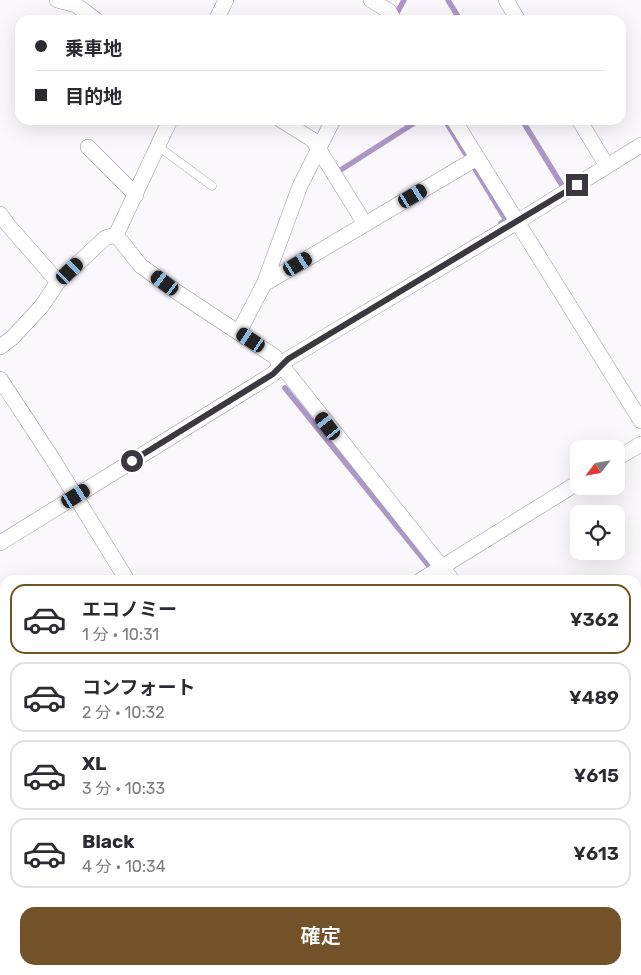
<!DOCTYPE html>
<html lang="ja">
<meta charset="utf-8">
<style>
:root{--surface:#fff;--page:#f7f7f7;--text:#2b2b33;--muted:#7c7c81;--line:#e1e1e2;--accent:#735129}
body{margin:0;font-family:Rubik,"Noto Sans JP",sans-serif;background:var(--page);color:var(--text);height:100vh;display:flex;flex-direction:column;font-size:19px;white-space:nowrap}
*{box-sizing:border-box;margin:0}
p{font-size:16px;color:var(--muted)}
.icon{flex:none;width:28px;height:28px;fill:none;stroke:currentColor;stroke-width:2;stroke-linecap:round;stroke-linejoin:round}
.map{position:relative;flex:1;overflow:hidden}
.details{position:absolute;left:0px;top:575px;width:641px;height:400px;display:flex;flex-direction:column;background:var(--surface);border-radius:15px 15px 0 0;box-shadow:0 5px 20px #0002}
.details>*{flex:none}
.top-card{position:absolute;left:15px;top:15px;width:611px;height:110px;border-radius:15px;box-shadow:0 5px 20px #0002;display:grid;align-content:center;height:110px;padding:0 20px;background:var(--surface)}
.needle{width:32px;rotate:239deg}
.controls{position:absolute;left:570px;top:440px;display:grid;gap:10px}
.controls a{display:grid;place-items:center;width:55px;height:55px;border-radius:10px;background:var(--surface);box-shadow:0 5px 20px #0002;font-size:25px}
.end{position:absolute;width:22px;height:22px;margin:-11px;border:6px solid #3c3741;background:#fff;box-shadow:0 0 0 2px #fff}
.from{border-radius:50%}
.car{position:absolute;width:15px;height:30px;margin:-15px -8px;border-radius:6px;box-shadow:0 0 4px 1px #0007;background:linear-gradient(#222 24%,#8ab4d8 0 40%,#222 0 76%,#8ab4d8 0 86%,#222 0)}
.top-card b{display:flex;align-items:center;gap:18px;height:48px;font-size:19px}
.top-card b+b{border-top:1px solid var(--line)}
.top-card i{width:12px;height:12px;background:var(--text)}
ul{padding:9px 0 0;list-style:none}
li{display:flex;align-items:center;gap:15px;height:70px;margin:0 10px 8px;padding:0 10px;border:2px solid var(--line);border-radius:15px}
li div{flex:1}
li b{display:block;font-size:19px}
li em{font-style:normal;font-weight:600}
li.current{border-color:var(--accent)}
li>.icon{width:45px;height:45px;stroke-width:1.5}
.button{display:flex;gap:10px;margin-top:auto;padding:10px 20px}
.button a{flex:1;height:58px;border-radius:15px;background:var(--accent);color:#fff;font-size:20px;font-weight:600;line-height:58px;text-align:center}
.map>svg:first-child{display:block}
</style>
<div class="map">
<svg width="641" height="975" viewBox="0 0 641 975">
<rect width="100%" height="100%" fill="#faf8fd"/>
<path fill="#d7c4ef" d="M641,868V917L636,922V872Z"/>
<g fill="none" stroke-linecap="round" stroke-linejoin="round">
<path stroke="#ac97c6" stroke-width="5.5" d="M448,0L460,20
M398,11L404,0
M445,120L465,153
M522,120L563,187
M475,169L506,220L501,223
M339,171L419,120
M285,388L429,566
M439,578L440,580
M636,832L641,838
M636,867L641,863
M539,970H540
M28,975L36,970"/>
<path stroke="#dcc0ff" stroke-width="32" d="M0,740L5,746
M453,970L468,975"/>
<defs>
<path id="service" d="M159,147L212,186"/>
<path id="minor" d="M57,0L76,5L96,20
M371,0L389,11L394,20
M506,0L518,20
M216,20L226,0
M281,120L313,140L365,224
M454,120L641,421
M579,120L607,166
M88,147L136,195
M0,214L8,225L58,282
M116,235L141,266L177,292L274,356L452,580
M264,284L477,158
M239,332L264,284L300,186L333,120
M0,347L12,338L41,307L58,282L105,238L116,235L170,120
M0,379L52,458L127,580
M616,459L641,444
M0,543L273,374L288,359L517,222L641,145
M421,580L579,482
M0,713L5,719
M0,771L5,775
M636,815L641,821
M0,841L5,838
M173,970L176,975
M381,970L384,975
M406,970L419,975
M503,970L519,975
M42,975L50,970"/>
<path id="tertiary" d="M636,695L641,691
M272,975L278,970"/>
</defs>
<use href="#service" stroke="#9f95ad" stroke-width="9"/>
<use href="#minor" stroke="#9f95ad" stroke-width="16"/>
<use href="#tertiary" stroke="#9f95ad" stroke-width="20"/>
<use href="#service" stroke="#fff" stroke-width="8"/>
<use href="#minor" stroke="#fff" stroke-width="15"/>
<use href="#tertiary" stroke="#fff" stroke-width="19"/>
</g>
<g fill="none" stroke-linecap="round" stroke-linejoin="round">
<path stroke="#3c3741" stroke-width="6" d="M132,461L273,374L288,359L577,185"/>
</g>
</svg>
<div class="controls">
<a><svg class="needle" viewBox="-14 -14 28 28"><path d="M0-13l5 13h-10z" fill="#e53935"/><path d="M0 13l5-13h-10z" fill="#7c7c81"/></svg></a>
<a><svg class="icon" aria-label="locate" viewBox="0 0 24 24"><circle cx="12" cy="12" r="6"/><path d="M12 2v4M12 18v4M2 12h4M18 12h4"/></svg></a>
</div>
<i class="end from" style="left:132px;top:461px"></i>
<i class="end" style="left:577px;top:185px"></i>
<i class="car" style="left:413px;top:196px;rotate:59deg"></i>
<i class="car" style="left:298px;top:264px;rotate:59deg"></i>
<i class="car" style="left:70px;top:271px;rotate:46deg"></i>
<i class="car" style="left:165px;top:283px;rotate:307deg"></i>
<i class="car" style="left:251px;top:340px;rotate:304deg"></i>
<i class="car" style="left:328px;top:426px;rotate:323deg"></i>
<i class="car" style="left:76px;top:496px;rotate:58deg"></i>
<div class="top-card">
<b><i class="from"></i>乗車地</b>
<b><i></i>目的地</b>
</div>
<section class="details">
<ul>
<li class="current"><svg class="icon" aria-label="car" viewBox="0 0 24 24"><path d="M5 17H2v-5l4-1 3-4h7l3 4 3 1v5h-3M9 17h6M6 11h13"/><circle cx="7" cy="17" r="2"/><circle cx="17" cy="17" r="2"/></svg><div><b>エコノミー</b><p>1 分 · 10:31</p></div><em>¥362</em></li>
<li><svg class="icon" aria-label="car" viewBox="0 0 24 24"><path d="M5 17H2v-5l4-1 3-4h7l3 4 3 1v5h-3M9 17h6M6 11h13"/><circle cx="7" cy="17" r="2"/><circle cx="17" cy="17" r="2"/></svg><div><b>コンフォート</b><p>2 分 · 10:32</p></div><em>¥489</em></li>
<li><svg class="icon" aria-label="car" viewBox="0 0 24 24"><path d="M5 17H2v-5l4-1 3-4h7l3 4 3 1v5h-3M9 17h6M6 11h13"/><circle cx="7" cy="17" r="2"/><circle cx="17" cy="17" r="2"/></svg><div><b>XL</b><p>3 分 · 10:33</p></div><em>¥615</em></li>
<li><svg class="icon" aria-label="car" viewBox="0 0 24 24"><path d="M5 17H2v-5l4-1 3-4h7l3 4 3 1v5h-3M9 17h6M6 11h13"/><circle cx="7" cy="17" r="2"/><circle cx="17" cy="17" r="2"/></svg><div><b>Black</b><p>4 分 · 10:34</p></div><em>¥613</em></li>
</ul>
<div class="button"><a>確定</a></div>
</section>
</div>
